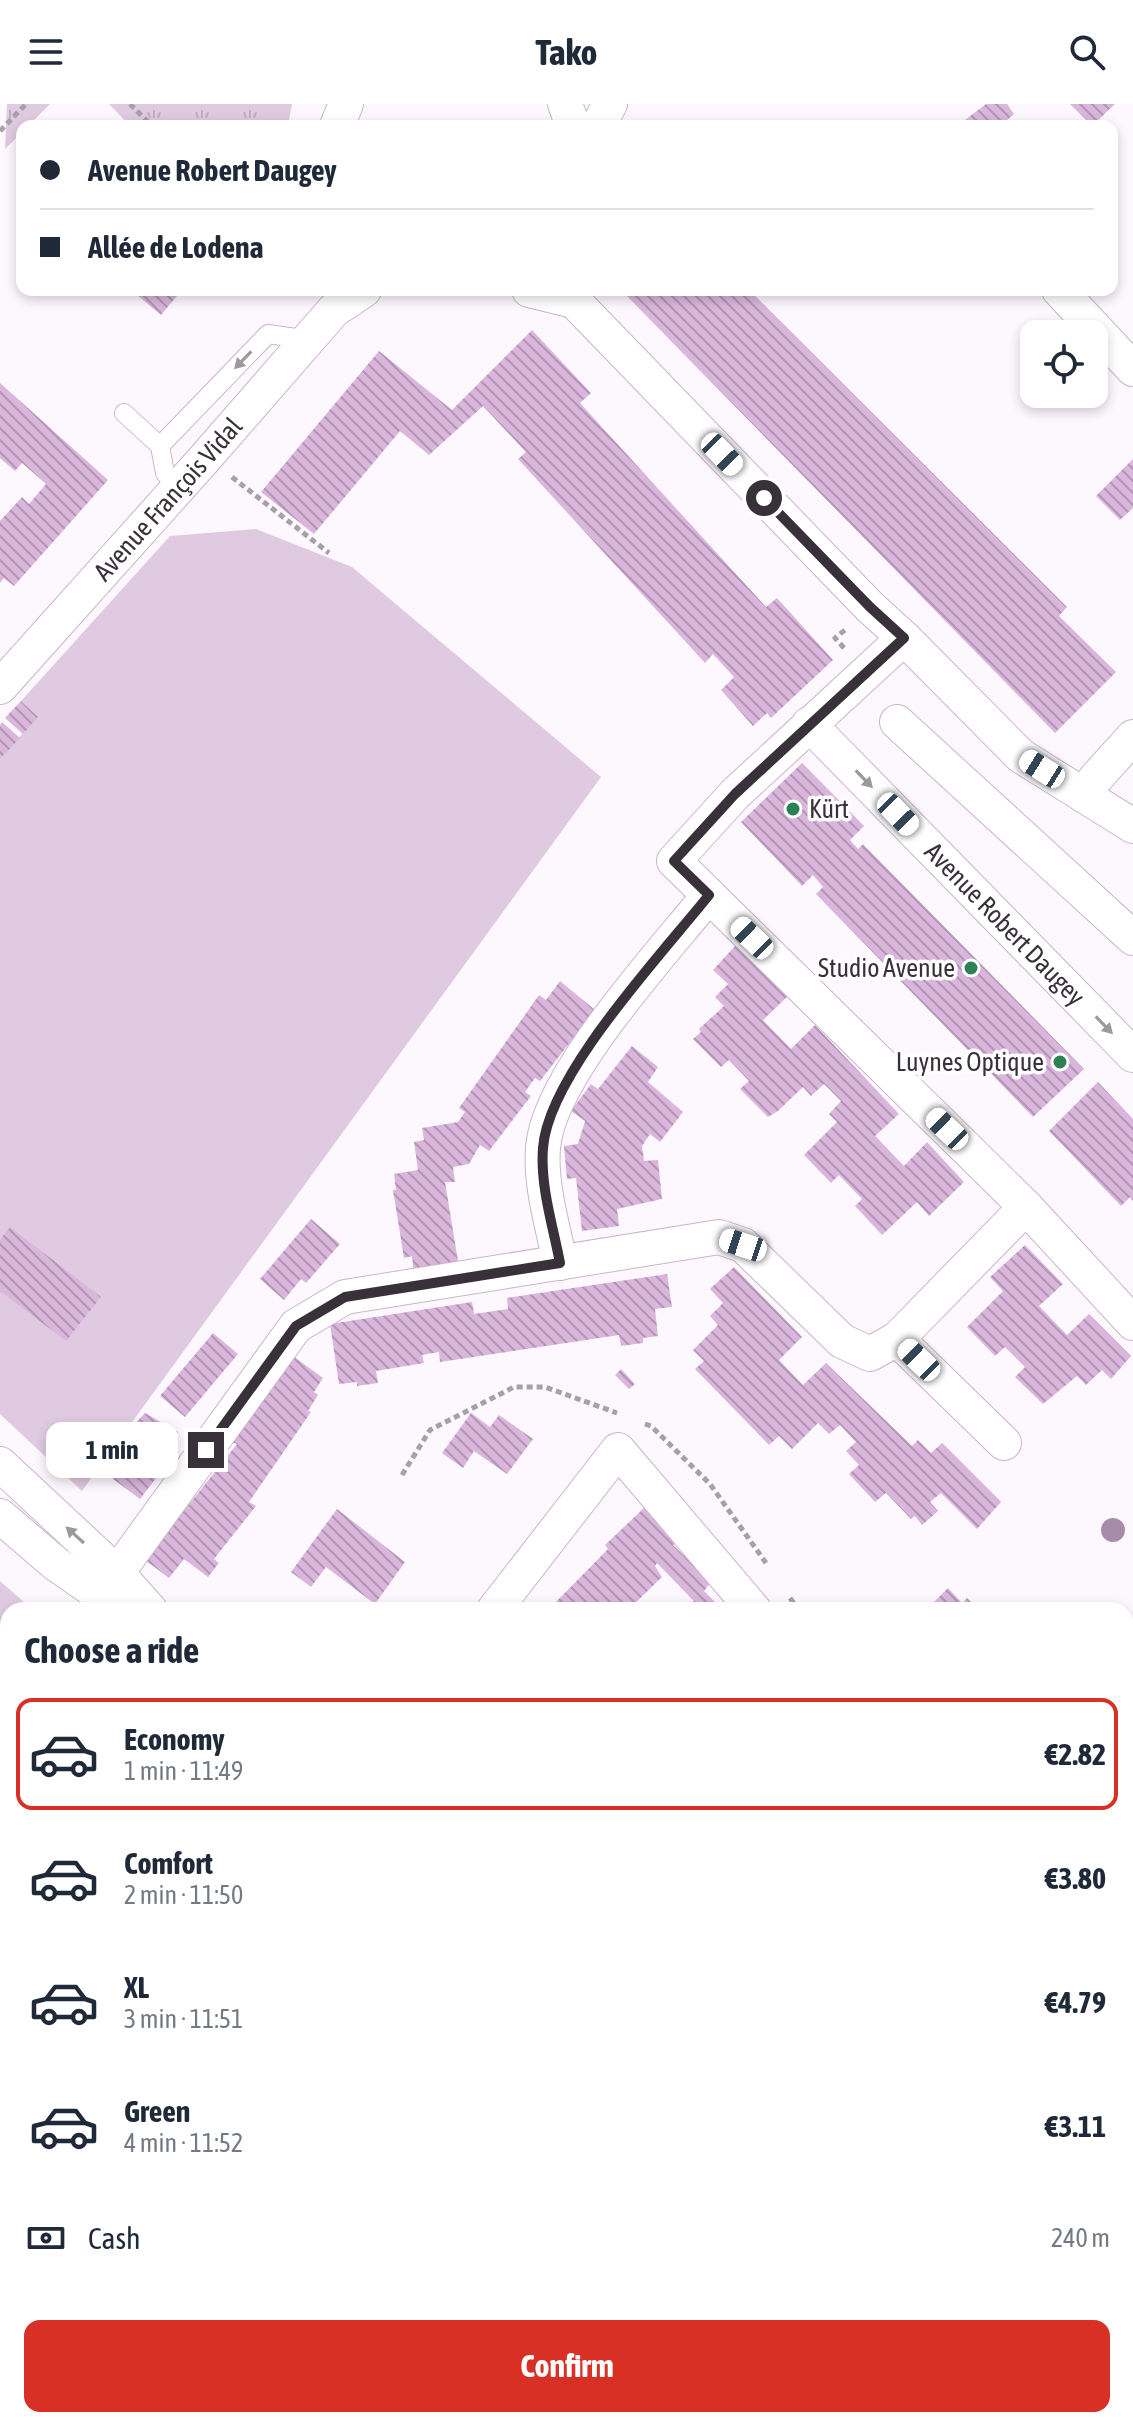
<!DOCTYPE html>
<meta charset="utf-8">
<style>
:root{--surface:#fff;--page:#f2f2f3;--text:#1f2937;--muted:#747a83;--line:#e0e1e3;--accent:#d93025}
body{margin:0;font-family:"Asap Condensed",sans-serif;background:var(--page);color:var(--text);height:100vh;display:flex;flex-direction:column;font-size:30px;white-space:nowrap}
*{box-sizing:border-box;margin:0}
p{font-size:26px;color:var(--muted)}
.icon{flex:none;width:44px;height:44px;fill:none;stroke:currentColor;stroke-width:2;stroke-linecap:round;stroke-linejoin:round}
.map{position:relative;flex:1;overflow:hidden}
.details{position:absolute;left:0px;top:1498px;width:1134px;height:826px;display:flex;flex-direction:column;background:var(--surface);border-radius:24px 24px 0 0;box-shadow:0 4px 12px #0003}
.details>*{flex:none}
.banner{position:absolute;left:16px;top:16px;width:1102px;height:176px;border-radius:16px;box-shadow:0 4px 12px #0003;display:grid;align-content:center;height:176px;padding:0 24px;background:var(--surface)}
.tools{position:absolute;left:1020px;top:216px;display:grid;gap:16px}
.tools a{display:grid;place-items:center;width:88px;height:88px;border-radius:16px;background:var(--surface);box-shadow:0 4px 12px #0003;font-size:40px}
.end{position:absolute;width:36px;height:36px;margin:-18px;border:10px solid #39313a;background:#fff;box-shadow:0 0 0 4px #fff}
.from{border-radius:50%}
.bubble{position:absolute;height:56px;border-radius:16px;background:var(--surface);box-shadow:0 4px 12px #0003;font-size:26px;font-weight:700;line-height:56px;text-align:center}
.car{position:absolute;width:24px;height:48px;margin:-24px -12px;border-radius:10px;box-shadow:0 0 6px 2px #0007;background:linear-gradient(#fff 24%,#345 0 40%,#fff 0 76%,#345 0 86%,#fff 0)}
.banner b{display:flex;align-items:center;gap:28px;height:76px;font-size:30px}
.banner b+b{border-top:2px solid var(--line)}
.banner i{width:20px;height:20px;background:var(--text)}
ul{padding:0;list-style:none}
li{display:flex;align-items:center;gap:24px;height:112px;margin:0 16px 12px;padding:0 8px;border:4px solid transparent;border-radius:16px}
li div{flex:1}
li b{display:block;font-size:30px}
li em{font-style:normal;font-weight:700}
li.current{border-color:var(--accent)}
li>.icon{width:72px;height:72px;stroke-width:1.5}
h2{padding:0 24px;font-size:36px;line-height:96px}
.pay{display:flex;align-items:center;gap:20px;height:88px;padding:0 24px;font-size:30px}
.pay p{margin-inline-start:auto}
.cta{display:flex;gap:16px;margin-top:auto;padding:16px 24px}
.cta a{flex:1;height:92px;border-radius:16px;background:var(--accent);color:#fff;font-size:32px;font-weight:700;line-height:92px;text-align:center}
header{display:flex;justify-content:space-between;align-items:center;height:104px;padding:0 24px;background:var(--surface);font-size:36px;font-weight:700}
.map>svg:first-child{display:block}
</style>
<header><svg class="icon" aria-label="menu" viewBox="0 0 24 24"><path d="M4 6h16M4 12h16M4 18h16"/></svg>Tako<svg class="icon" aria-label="search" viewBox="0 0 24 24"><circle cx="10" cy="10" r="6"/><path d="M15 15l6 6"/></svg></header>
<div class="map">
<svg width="1133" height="2323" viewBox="0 0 1133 2323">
<defs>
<pattern id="grass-tufts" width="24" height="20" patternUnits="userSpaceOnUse" patternTransform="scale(2)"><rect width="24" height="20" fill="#e0cae2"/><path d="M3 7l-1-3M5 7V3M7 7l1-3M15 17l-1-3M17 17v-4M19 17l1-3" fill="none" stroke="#c1aec3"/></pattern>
<pattern id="building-back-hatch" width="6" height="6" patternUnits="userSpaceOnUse" patternTransform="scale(2)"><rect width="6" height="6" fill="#dab6dd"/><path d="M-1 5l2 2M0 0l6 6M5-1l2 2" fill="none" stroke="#b295b4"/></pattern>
</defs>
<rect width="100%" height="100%" fill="#fdf8fd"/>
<path fill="url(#grass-tufts)" d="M7,0H50L28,22H22V28L5,45Z
M109,0H292L288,22H130Z
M741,2316H882L879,2323H744Z"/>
<path fill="#e0cae2" d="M256,425L352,463L601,673L82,1387L0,1310V655L37,613L21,597L170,432Z
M0,1477L33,1506H8V1782L0,1794Z"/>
<path fill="url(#building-back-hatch)" d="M986,0H1007L1014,10L1000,22H957Z
M1070,0H1115L1092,22Z
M131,186H182L161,211Z
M621,186H749L1067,503L1059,512L1116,568L1055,629Z
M532,226L591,289L580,299L766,503L777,494L833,556L771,614L767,609L753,622L721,586L734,573L713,550L705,559L673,524L518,355L526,348L483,302L429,351L400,327L314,430L261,388L379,247L452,306Z
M0,279L108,376L14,482L4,474L0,479V417L22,393L29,400L46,380L22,359L15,367L0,354Z
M1133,355V404L1120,416L1096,392Z
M21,597L38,613L23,630L5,614Z
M2,618L20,634L0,655V621Z
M802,659L864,722L850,736L858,745L863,740L1084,965L1033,1013L816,790L823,783L813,771L802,782L741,718Z
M736,841L787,893L763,916L791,945L815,921L899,1010L875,1032L904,1062L927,1038L964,1078L929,1112L917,1098L882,1131L855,1102L862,1095L839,1071L831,1079L804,1051L837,1018L829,1010L841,997L824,980L811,992L803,983L778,1007L768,1013L740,985L749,977L729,956L721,963L693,935L701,928L699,925L724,902L715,893L728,880L713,866Z
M560,877L595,906L540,977L535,974L525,988L531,992L489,1047L480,1041L469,1060L453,1063L455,1078H445L459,1163L414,1170L412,1152L404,1154L393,1086H396L394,1070L418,1066L414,1038L424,1036L422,1024L458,1018L465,1008L459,1004L539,891L546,896Z
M632,942L658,963L648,978L683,1008L660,1038L650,1030L642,1042L644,1057L658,1056L662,1095L617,1105L619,1122L582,1127L576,1074L567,1075L564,1042L578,1040L585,1017L571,1007L591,980L598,985Z
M1098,978L1133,1015V1097L1130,1093L1121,1102L1049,1027Z
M311,1115L340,1140L306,1179L301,1175L284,1196L260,1175Z
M10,1123L101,1193L66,1237L0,1187V1136Z
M1025,1141L1063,1180L1039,1202L1067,1231L1089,1210L1131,1252L1111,1275L1102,1266L1086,1281L1077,1272L1043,1300L1015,1273L1025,1263L1005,1243L995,1252L967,1223L1003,1187L990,1173Z
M734,1163L802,1233L779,1256L803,1281L826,1259L912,1342L918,1336L931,1349L942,1339L1001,1398L977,1425L941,1389L930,1398L938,1407L922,1421L915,1412L911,1415L886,1389L875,1398L849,1370L859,1361L846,1347L856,1338L840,1321L829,1330L818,1319L792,1345L779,1332L769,1341L695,1265L704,1257L693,1246L718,1221L710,1212L723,1199L710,1185Z
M667,1170L672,1203L655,1205L658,1232L643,1234V1239L621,1242L619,1231L440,1258L439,1248L422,1251L424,1259L376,1267L378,1279L357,1282V1278L339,1280L330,1220L472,1198L474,1210L508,1205L507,1194Z
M213,1229L238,1250L185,1313L160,1292Z
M293,1252L323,1274L314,1288L318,1291L308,1307L311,1308L249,1398L256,1402L214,1455L219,1459L208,1473L184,1455L169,1474L145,1456L237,1340L229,1337Z
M621,1265L635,1280L629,1285L615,1271Z
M145,1309L178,1328L164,1346L173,1352L140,1395L113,1375L146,1335L132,1323Z
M471,1309L490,1323L499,1311L533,1335L507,1370L474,1347L463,1364L442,1349Z
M644,1404L678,1437L673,1441L711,1478L704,1487L723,1506H685L694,1497L657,1459L655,1462L662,1473L628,1506H548L608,1445L605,1441Z
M337,1405L405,1458L375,1500L326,1463L311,1483L291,1468Z
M948,1484L962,1499L967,1494L979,1506H926Z
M1133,2163V2283L1126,2276V2170Z
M1133,2296V2323H1104L1112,2316H1126V2303Z"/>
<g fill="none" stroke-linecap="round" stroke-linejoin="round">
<defs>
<path id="lane" d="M124,309L160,342L165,369L177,385
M160,342L268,230L310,236"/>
<g id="street">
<path d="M565,0L573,22"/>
<path d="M337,22L346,0"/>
<path d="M598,22L610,0"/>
<path d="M529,186L574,197"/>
<path d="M569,186L574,197L870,503L904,534L1021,652L1133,722"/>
<path d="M1059,186L1133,265"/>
<path d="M904,534L735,690L674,757L1026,1103L1133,1219"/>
<path id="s1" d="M0,583L206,353L334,206L364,186"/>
<path d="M897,618L1133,834"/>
<path id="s2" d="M809,620L1133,951"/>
<path d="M1083,691L1096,674L1133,633"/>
<path d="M560,1159C553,1122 540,1082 543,1044C548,972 662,850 709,791"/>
<path d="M897,1235L1004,1339"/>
<path d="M0,1360L117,1469L150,1506"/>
<path d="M0,1412L56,1460L122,1506"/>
<path d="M117,1469L296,1222L345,1193L719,1133L743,1141L842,1237L870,1250L897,1235L1026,1103"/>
<path d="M494,1506L618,1346L754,1506"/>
</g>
<path id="secondary" d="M1126,2085L1133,2078
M0,2210L8,2203
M0,2293L8,2294
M112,2316L143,2323
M220,2316L250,2323
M708,2316L710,2323
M920,2323L922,2316"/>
</defs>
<use href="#lane" stroke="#c9b5cb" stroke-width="20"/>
<use href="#street" stroke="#c9b5cb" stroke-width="36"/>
<use href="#secondary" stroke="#c9b5cb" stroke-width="46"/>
<path stroke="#a6a0a7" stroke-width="5" stroke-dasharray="6 4" stroke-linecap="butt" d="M130,0L152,22
M0,27L26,0
M232,373L329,449
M844,544L835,534L845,526
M645,1320L651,1322L710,1380L766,1459
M402,1371L430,1326L514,1283H545L617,1309
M790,1494L799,1506
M1126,1978L1133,1989
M1068,2316L1073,2321L1071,2323
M1099,2316L1107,2323
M1055,2323L1062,2316"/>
<use href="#lane" stroke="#fff" stroke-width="18"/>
<use href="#street" stroke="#fff" stroke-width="34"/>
<use href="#secondary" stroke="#fff" stroke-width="44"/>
</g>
<circle fill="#a58ba7" cx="1113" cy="1426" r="12"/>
<defs><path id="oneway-solid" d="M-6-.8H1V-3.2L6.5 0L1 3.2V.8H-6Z" transform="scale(2)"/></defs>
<g fill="#9c989c">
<use href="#oneway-solid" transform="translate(243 256) rotate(134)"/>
<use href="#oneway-solid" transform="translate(864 675) rotate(46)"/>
<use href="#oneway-solid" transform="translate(1104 921) rotate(46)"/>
<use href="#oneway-solid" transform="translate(75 1431) rotate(-138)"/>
</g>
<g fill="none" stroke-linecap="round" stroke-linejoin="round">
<path stroke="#39313a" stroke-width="10" d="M206,1346L296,1222L345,1193L560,1159C553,1122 540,1082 543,1044C548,971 662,850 709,791L674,757L735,690L904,534L870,503L764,394"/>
</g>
<g fill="#2b8154" stroke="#fff" stroke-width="3">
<circle cx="793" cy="705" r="8"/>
<circle cx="971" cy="864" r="8"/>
<circle cx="1060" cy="958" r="8"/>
</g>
<g text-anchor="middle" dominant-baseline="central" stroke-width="7" stroke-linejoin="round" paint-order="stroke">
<g font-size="26" fill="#39313a" stroke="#fff">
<text stroke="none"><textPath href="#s1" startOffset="252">Avenue François Vidal</textPath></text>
<text stroke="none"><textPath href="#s2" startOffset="280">Avenue Robert Daugey</textPath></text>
</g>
<g font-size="26" fill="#39313a" stroke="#fff" text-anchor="end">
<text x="809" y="705" text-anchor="start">Kürt</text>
<text x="955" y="864">Studio Avenue</text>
<text x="1044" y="958">Luynes Optique</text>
</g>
</g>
</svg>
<div class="tools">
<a><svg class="icon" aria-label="locate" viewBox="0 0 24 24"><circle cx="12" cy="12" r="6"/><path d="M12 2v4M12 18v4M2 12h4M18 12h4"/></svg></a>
</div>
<i class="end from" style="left:764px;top:394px"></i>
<i class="end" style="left:206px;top:1346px"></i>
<div class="bubble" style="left:46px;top:1318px;width:132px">1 min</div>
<i class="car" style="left:722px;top:350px;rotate:136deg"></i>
<i class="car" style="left:1042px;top:665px;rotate:302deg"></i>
<i class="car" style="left:898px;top:710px;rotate:136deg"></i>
<i class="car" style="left:752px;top:834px;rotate:314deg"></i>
<i class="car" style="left:947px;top:1025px;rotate:314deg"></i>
<i class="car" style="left:743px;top:1141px;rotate:288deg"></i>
<i class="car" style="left:919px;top:1256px;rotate:314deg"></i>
<div class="banner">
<b><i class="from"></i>Avenue Robert Daugey</b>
<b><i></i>Allée de Lodena</b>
</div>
<section class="details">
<h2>Choose a ride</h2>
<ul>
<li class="current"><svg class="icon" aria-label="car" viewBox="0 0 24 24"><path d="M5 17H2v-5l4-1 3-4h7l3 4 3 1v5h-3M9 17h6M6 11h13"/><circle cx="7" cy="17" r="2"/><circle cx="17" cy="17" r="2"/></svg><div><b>Economy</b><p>1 min · 11:49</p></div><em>€2.82</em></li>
<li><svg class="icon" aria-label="car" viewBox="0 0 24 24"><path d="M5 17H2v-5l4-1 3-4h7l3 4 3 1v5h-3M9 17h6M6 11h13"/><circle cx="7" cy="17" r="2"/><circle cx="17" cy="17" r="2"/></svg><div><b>Comfort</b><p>2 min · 11:50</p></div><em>€3.80</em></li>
<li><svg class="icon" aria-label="car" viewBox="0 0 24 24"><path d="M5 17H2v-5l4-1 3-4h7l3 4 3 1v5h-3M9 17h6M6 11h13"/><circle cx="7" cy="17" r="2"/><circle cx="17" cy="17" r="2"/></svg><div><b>XL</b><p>3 min · 11:51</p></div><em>€4.79</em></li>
<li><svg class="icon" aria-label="car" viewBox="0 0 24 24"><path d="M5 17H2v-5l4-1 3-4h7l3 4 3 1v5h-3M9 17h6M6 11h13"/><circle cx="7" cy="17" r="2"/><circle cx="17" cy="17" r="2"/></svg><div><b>Green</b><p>4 min · 11:52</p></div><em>€3.11</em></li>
</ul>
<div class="pay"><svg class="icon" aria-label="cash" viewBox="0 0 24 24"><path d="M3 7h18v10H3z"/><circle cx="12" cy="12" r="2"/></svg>Cash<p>240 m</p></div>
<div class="cta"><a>Confirm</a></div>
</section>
</div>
